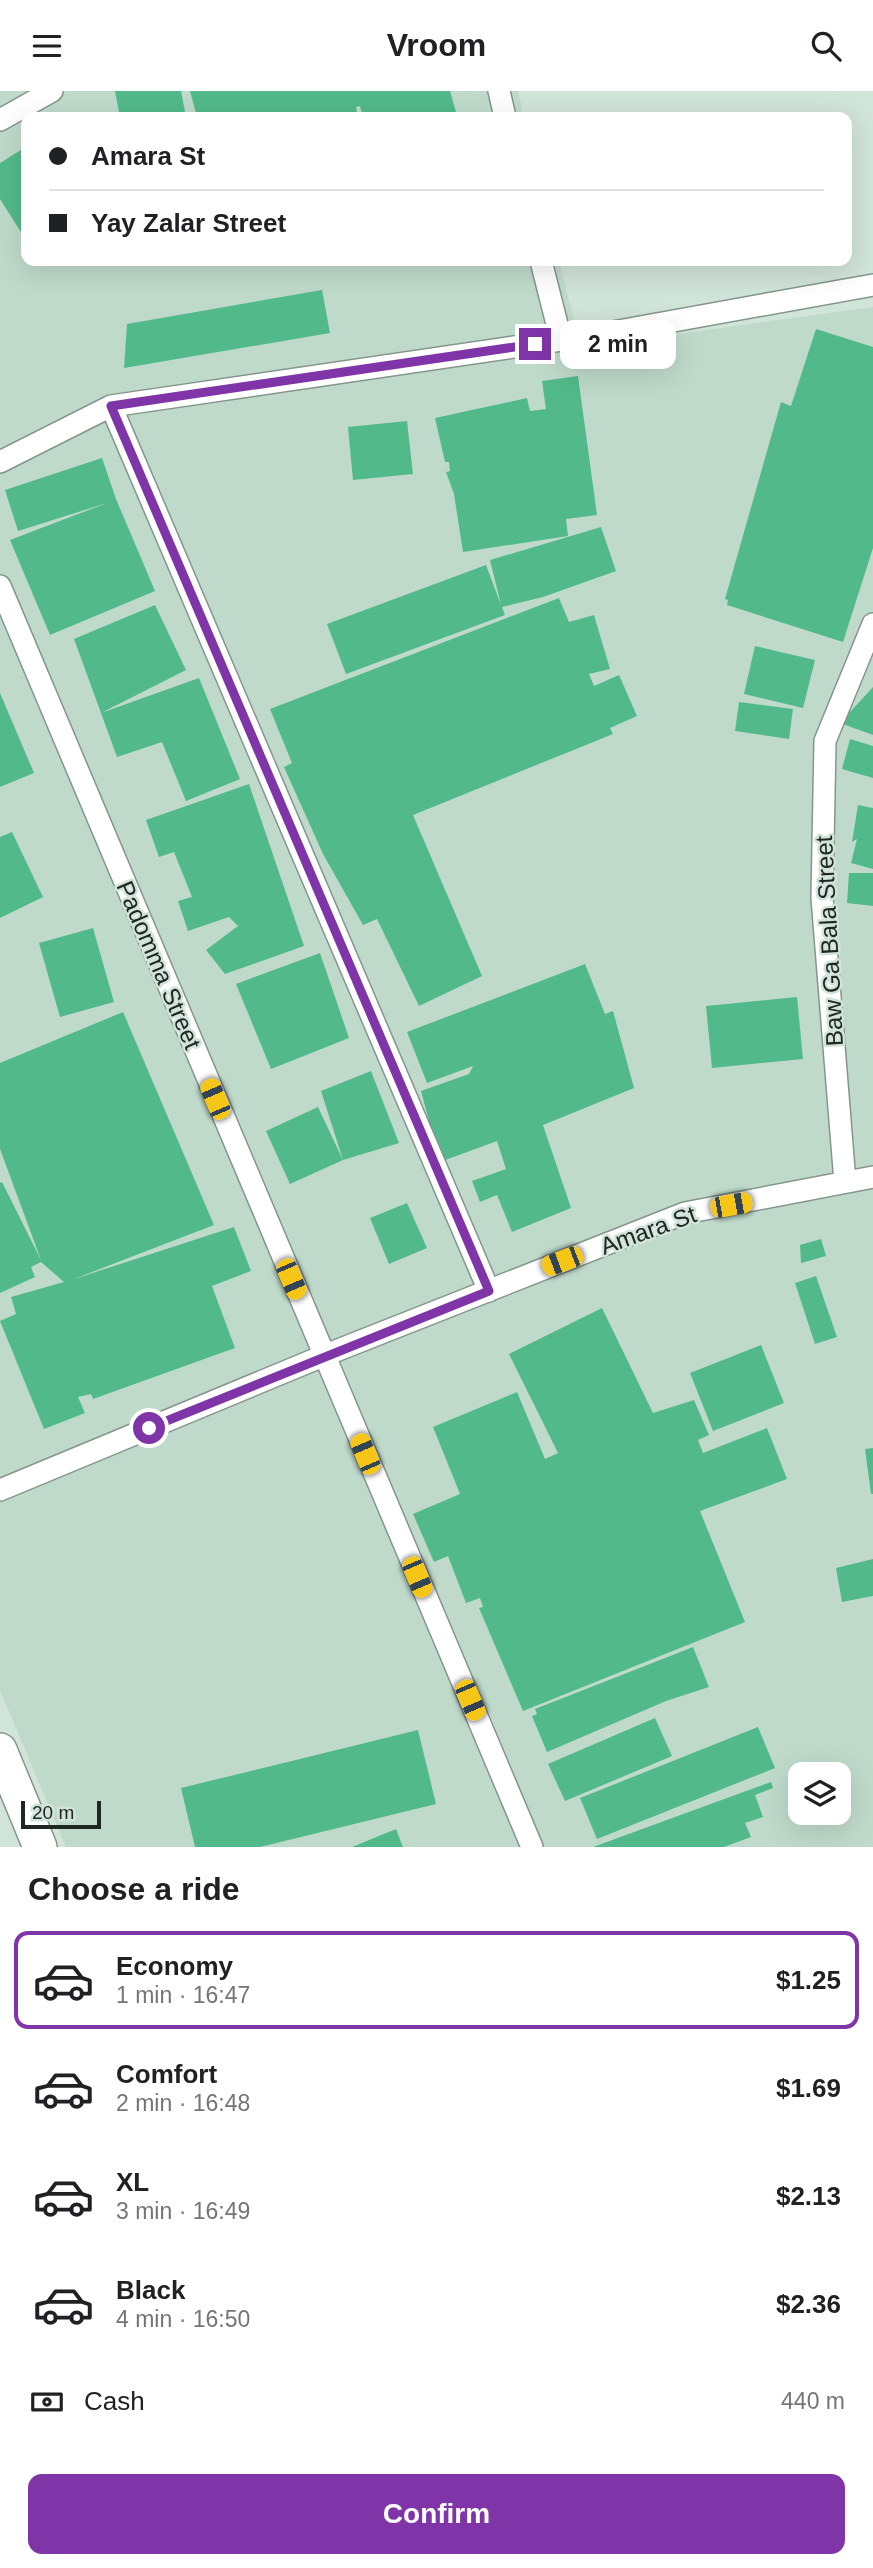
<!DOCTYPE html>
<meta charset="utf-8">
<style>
:root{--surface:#fff;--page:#f6f6f6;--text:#202124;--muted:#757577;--line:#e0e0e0;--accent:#7f35a7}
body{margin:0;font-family:Arial,sans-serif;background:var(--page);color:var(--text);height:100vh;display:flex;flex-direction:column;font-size:26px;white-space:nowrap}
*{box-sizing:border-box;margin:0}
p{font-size:23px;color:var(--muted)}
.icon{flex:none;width:38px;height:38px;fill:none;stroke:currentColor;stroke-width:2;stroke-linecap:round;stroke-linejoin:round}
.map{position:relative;height:1756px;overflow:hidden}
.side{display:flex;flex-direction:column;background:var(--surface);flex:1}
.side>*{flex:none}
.banner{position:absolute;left:21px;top:21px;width:831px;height:154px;border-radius:14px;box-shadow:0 7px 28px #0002;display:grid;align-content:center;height:154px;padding:0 28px;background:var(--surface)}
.buttons{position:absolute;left:788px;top:1671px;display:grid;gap:14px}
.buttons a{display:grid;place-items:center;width:63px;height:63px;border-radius:14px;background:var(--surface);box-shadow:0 7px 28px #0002;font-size:35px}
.scale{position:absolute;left:21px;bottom:18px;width:80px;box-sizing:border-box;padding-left:7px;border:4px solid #202723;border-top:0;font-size:19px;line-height:24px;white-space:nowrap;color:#202723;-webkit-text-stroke:5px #d1e4d9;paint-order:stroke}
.end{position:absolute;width:32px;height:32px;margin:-16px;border:9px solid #7f35a7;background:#fff;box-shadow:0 0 0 4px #fff}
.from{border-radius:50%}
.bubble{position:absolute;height:49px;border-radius:14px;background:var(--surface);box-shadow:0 7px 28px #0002;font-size:23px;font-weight:600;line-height:49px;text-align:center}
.car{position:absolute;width:21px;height:42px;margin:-21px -10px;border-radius:9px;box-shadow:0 0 5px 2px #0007;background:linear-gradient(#f5c518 24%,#345 0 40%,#f5c518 0 76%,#345 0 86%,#f5c518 0)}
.banner b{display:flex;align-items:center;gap:24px;height:66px;font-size:26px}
.banner b+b{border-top:2px solid var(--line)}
.banner i{width:18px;height:18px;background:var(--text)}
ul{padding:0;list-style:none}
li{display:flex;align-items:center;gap:21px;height:98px;margin:0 14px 10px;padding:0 14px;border:4px solid transparent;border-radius:14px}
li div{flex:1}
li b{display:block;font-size:26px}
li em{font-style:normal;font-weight:600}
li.selected{border-color:var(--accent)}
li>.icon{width:63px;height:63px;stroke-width:1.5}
h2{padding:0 28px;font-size:32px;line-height:84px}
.pay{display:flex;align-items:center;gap:18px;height:77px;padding:0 28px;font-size:26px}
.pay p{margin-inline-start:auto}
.cta{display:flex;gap:14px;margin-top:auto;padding:14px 28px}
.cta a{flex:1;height:80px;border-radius:14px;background:var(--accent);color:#fff;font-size:28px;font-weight:600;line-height:80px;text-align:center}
header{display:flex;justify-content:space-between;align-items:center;height:91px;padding:0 28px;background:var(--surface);font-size:32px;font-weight:600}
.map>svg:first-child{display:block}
</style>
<header><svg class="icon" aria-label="menu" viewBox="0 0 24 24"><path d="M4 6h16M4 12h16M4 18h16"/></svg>Vroom<svg class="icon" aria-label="search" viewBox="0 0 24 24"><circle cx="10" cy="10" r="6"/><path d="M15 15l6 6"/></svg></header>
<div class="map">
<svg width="873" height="1756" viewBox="0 0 873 1756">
<rect width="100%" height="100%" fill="#d1e4d9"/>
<path fill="#bfdacb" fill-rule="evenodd" d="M0,0H518L524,26H26V170H559L581,256L873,216V1756H66L0,1599ZM800,1684H838V1722H800Z"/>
<path fill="#52ba8a" d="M115,0H181L186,26H120Z
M190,0H450L456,21L435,26H363L360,15L356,16L358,26H197Z
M24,57L26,60V149L0,108V72Z
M322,199L330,242L124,277L127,233Z
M816,238L873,256V457L843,551L727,514L728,509L725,508L781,311L791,315Z
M578,285L597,424L566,428L568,445L463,461L454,403L446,381L450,380L449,371H445L435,327L527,307L530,320L546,318L542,290Z
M407,330L413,383L353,389L348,336Z
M102,367L116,408L155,500L50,544L10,449L107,412L18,440L5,399Z
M601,436L616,480L543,506L502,516L505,524L346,583L327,533L486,474L501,514L490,469Z
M559,507L569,531L594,524L610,578L589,583L594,595L619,584L637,625L610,637L613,643L413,724L482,885L419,915L377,828L363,834L323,763L284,676L292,672L270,618Z
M155,514L186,579L101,622L74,548Z
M755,555L815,569L803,617L744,603Z
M199,587L240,688L186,710L162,651L117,666L101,622Z
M873,596V644L840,632Z
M0,602L34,682L0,696Z
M739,611L793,618L789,648L735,640Z
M850,648L873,655V687L842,678Z
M249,693L304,855L225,883L206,859L238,835L229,826L188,840L178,810L192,806L174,761L159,766L146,729Z
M858,714L873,717V778L851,772L857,748L852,751Z
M12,741L43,806L0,827V746Z
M849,782H873V815L847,812Z
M93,837L114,911L60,926L39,852Z
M320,862L349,947L271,978L236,893Z
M585,873L605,923L613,920L634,997L543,1034L571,1117L512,1141L497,1104L480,1111L472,1090L506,1078L497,1050L440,1071L421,1000L469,983L473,975L427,992L407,941Z
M797,906L803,968L712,977L706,915Z
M123,921L214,1134L74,1188L234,1136L251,1180L212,1195L235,1257L93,1308L91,1303L78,1306L85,1322L44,1338L0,1230L16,1223L11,1206L64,1191L41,1171L31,1176L35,1186L0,1202V1092L2,1091L41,1169L0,1058V972Z
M371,980L399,1052L343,1069L290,1093L266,1040L318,1016L343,1069L321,1000Z
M407,1112L427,1157L389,1173L370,1127Z
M821,1148L826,1165L801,1172L800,1154Z
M816,1185L837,1246L815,1253L795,1192Z
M602,1217L653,1322L694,1309L709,1344L698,1349L703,1362L767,1337L787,1388L700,1420L745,1531L523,1620L479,1517L483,1516L480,1507L466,1512L448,1465L434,1471L413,1423L460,1403L433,1336L517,1301L545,1368L558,1362L509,1263Z
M761,1254L784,1312L713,1340L690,1282Z
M873,1357V1403H871L865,1358Z
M873,1468V1505L842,1511L836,1477Z
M693,1556L709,1596L666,1610L547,1661L532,1625L537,1623L535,1618Z
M655,1627L672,1665L565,1710L548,1673Z
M758,1636L775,1677L597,1748L580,1707Z
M418,1639L436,1713L260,1756H195L181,1697Z
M771,1691L773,1697L755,1704L763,1726L745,1732L751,1746L724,1756H593Z
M396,1738L403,1756H352Z"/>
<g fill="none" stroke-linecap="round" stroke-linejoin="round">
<defs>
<path id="minor" d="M499,0L505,26
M0,29L52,0
M541,170L561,249
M111,315L489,1200
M0,371L111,315L596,244L873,194
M0,495L532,1756
M845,1091L822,807L825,650L873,533
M0,1399L323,1265L685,1122L873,1086"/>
<path id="primary" d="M0,1659L40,1756"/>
</defs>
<use href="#minor" stroke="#84968c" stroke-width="24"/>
<use href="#primary" stroke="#84968c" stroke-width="36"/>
<use href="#minor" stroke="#fff" stroke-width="21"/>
<use href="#primary" stroke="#fff" stroke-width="33"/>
</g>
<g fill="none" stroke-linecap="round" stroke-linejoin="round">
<path stroke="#7f35a7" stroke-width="9" d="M149,1337L489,1200L111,315L535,253"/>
</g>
<g text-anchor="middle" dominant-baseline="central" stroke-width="5" stroke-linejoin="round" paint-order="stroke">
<g font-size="24" fill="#202723" stroke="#d1e4d9">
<text transform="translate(829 850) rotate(-93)">Baw Ga Bala Street</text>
<text transform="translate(159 874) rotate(67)">Padomma Street</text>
<text transform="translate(648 1139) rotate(-20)">Amara St</text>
</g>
</g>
</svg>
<div class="buttons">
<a><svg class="icon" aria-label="layers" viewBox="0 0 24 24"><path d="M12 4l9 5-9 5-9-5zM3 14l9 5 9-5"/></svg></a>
</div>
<div class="scale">20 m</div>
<i class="end from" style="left:149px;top:1337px"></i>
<i class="end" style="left:535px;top:253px"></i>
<div class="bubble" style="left:560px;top:229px;width:116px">2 min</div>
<i class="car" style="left:215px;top:1008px;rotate:337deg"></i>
<i class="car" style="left:731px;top:1114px;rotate:80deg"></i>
<i class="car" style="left:562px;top:1170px;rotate:249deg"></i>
<i class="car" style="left:291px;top:1188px;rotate:157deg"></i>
<i class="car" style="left:365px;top:1363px;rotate:337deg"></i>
<i class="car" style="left:417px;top:1486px;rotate:157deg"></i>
<i class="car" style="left:470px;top:1609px;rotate:157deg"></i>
<div class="banner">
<b><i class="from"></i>Amara St</b>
<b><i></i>Yay Zalar Street</b>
</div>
</div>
<section class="side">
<h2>Choose a ride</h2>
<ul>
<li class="selected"><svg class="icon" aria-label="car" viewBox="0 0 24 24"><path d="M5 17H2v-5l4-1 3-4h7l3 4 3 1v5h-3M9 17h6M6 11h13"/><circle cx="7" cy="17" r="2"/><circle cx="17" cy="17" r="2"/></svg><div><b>Economy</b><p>1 min · 16:47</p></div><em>$1.25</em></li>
<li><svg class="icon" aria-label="car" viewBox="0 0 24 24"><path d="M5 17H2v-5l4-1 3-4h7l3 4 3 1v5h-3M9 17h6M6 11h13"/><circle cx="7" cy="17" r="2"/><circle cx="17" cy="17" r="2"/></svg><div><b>Comfort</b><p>2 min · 16:48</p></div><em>$1.69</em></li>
<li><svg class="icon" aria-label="car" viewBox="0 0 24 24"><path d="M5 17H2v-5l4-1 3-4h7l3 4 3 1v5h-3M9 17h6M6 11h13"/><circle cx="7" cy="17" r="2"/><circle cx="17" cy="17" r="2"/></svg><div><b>XL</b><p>3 min · 16:49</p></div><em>$2.13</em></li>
<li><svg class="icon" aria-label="car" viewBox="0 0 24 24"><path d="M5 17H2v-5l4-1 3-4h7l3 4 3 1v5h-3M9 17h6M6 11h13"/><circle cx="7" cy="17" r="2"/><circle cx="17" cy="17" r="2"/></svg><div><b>Black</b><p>4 min · 16:50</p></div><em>$2.36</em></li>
</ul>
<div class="pay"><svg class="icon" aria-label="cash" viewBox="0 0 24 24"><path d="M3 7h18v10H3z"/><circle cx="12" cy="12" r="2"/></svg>Cash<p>440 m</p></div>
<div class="cta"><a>Confirm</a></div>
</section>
